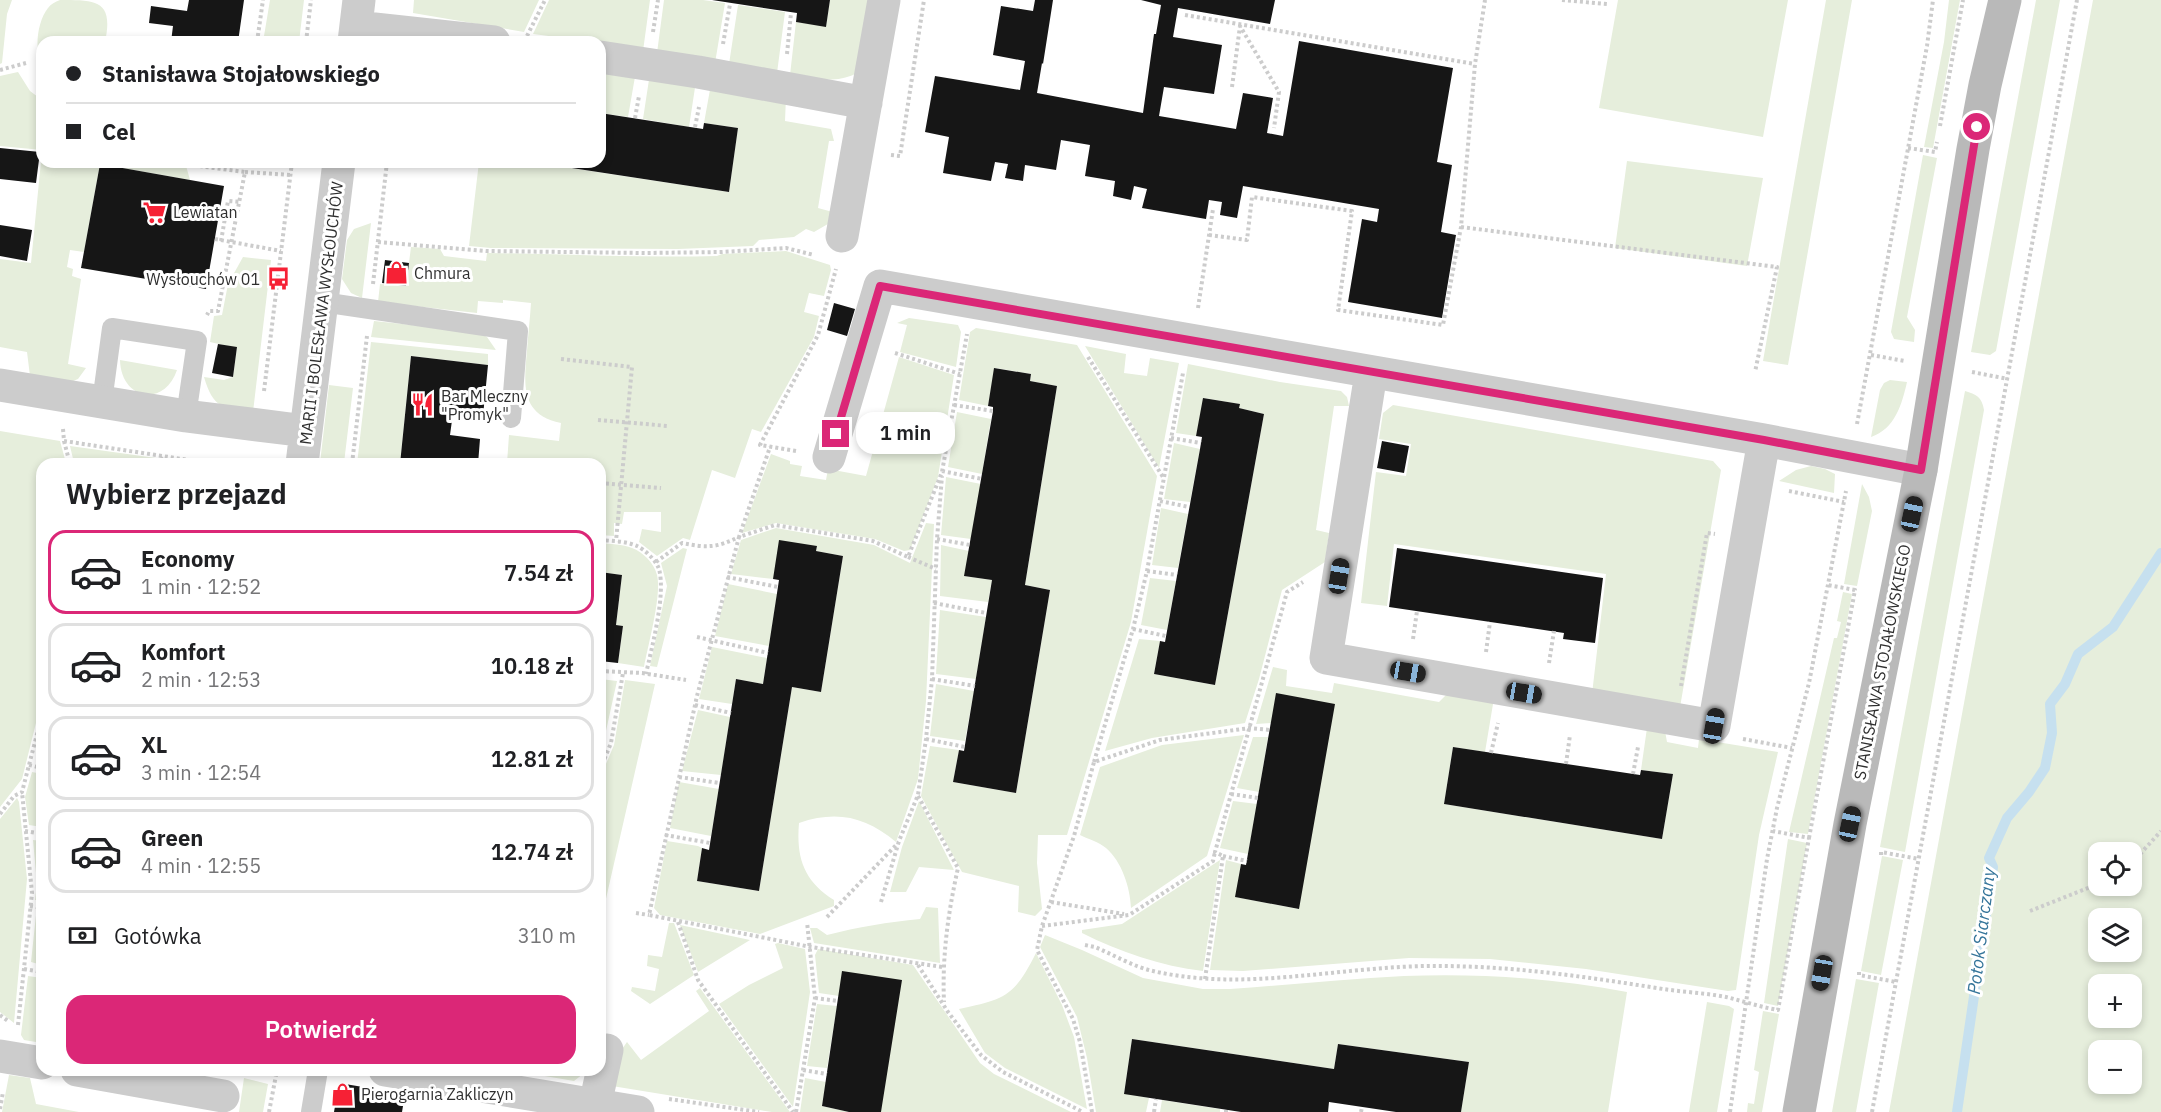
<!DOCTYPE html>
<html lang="pl">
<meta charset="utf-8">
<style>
:root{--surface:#fff;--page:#f2f2f2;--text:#202124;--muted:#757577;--line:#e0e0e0;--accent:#db2777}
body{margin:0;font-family:"IBM Plex Sans",sans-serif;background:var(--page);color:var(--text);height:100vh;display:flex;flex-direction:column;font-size:22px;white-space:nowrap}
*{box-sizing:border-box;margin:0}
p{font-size:20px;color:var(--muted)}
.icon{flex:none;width:33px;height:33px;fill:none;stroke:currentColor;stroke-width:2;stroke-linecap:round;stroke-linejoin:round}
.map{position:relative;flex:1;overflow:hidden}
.details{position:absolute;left:36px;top:458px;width:570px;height:618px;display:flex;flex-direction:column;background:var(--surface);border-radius:18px;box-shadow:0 3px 9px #0003}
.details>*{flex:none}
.guide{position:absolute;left:36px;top:36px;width:570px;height:132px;border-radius:18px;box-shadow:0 3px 9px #0003;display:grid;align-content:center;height:132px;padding:0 30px;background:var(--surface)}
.controls{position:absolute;left:2088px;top:842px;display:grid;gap:12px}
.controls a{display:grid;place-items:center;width:54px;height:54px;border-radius:12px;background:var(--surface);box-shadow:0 3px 9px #0003;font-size:30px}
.end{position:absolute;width:27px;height:27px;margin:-14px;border:8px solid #db2777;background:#fff;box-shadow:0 0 0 3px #fff}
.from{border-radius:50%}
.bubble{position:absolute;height:42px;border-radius:18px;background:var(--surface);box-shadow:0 3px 9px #0003;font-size:20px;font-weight:600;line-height:42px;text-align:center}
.car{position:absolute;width:18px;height:36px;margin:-18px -9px;border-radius:8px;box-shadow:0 0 4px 2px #0007;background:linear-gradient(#222 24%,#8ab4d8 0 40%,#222 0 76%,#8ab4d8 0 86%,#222 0)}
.guide b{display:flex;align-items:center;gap:21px;height:57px;font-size:22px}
.guide b+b{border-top:2px solid var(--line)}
.guide i{width:15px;height:15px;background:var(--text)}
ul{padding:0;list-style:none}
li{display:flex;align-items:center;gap:18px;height:84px;margin:0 12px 9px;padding:0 18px;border:3px solid var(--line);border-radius:18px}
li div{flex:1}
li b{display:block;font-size:22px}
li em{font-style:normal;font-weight:600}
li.current{border-color:var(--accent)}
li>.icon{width:54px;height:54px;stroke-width:1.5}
h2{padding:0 30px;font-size:27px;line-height:72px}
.pay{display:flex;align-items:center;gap:15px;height:66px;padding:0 30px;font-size:22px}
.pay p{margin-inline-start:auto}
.action{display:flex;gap:12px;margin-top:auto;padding:12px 30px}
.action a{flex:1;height:69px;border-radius:18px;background:var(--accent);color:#fff;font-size:24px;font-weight:600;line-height:69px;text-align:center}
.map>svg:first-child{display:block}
</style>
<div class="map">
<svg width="2161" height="1112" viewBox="0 0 2161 1112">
<rect width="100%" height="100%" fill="#fff"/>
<path fill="#e6eedc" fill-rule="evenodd" d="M0,0H12L7,14L2,63L0,64Z
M60,0C96,0 114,0 105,42H42V65C34,50 37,22 48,8C51,4 55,2 60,0Z
M270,0H304L299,42H263Z
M414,0H539L524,32L413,13Z
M549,0H650L643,51C606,43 570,39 533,34Z
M664,0H703L725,3L715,63L657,53Z
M830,0H873L855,74C835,84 811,78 790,75L796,22L826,26Z
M1618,0H1788L1763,137L1599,108Z
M1826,0H1852L1788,365L1763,361Z
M1949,0H1960L1933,148L1924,147L1944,42Z
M2036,0H2060L1996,351L1990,355L1971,352Z
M2093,0H2161V1112H1889ZM2098,852H2132V885H2098ZM2098,918H2132V951H2098ZM2098,984H2132V1017H2098ZM2098,1050H2132V1083H2098Z
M738,5L785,12L777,73L729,64Z
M600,65L636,71L628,117L600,113Z
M18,72L30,91L42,100V150L0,146V76Z
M650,73L696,81L689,127L643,119Z
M711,84L786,97L785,121L831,129L834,141H829L818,208L840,214V217L814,232L806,229L794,237L759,240L753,246L678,249L491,248L469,246L479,162H531L729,192L738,128L704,123Z
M42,151V162H185L190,180L100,164L84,252L70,250L67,267L73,269L72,276L81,279L68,364L86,368L78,379L73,381L30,376L27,352L0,347V259L31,263Z
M1923,155L1937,158L1907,317L1915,330L1914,342L1894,339L1891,332Z
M1627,161L1763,178L1747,266L1615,248Z
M371,223L362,298L351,293L342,279L347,240L354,229Z
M411,247L440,249L444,256L486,261L487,253C563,254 640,258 717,256L722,254L786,251L830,265L831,270L824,296L809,293L804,312L819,316L814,337L761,432L752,429L735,478L712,470L690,540L683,538L657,556L639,542L642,529L661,532V512H624L622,524L614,523V536L600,535V464L507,463L509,435L559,441L561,423C520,415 524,384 527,351C528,335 530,319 531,303L503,300V303L478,301L477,313L378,302L380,284L406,286Z
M243,257L271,260L253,412C223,409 213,408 204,377L224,380L233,377L237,348L210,342L214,316L222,315L228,284Z
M909,318L958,325L961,332L956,367L900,352L907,325L897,323Z
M374,321L478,332L487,337L496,350L371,337Z
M976,328L1077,345L1157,476L1131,622L1067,835H1038L1037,863L1042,909L1035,916L1018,912L1019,886L962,872L921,796L930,746L959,750L953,782L1016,793L1050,590L1025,585L1057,386L1030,381L1031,374L995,368L988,406L959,400L970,332Z
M371,342L488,354V365L411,356L400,463L357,464Z
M1085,346L1126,354L1124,373L1147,376L1150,358L1179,363L1159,468Z
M899,357L954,375L938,477L910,550L904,551L875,539L776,523L742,533L771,454L790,461V464L802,466L800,476L826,480L828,469L866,476Z
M120,360L177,370C164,408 121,400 120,360Z
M1188,364L1280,382L1341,391L1347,397L1349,406H1334L1316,530L1329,533L1325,562L1282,590L1259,679L1245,723L1152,738L1105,751L1139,639L1160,641L1154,674L1215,685L1264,414L1239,408V404L1204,398L1196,436L1176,433Z
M1890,380L1907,382C1902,404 1895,429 1871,437L1880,390L1884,383Z
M329,385L353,388L344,463H320Z
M1965,391C1976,394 1982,397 1984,410L1905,852L1880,847Z
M1393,405L1713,461L1721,470L1679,713L1592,694L1606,574L1394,544L1387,606L1361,603L1376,472L1406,476L1411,444L1379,439L1383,413Z
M957,412L991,419L982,474L948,467Z
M0,431L60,441L66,463L42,464V699L22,779L0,807Z
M1174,443L1200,449L1190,502L1164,499Z
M70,446L156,458L150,463H74Z
M1811,466L1825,469L1835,474L1834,493L1779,481L1796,470Z
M946,477L981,484L971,539L941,535Z
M1862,484L1869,497L1872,511L1857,586L1844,584Z
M1161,508L1188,514L1178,568L1152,565Z
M926,523L934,524L926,701L918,779L896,842C866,817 837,810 799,823C796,858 804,881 834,900V906L760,934L660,915L654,908L667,841L698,846L702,848L697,881L759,891L792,687L821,692L843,556L816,551L817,546L773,579L731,574L741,540L776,528L874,545L910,563Z
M600,543C610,544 623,544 632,548C643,552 654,563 657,575C662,595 648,645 644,667L618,663L623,626L616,625L622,575L600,572Z
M941,545L969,551L965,576L992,580L988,602L940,596Z
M683,548L687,549L657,667L650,666L667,586L661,563Z
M1150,578L1176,581L1167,630L1141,625Z
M728,584L777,594L769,646L715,636Z
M1843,592L1852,594L1808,834L1789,832L1834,638H1837L1841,622L1837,621Z
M940,610L986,617L976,679L936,674Z
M712,647L767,658L763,684L736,679L732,704L699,699Z
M1273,667L1287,670L1286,686L1332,693L1334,683L1439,702L1450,691L1494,698L1485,752L1453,747L1444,804L1662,839L1673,774L1641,770L1647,728L1665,731L1667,742L1698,748L1699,739L1778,752L1759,835L1736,990L1728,991L1586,969L1490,959L1409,958L1243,971L1210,970L1226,860L1241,864L1236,897L1298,909L1271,723L1256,724Z
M600,679L617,681L600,758Z
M625,680L655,684L600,925V778L614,745Z
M936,684L974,691L965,741L930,736Z
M698,710L730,717L721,775L682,771Z
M1244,735L1207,856L1131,908C1130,887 1122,862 1106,848C1099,842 1088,839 1080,835L1100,767L1162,745Z
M1253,737H1268L1259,792L1237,788Z
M32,772L42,774V827L29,825L25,797Z
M679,782L719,789L711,836L670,828Z
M17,798L19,802L27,879L14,1023L0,1012V819Z
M919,801L954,870L919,867L906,892H890L902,847Z
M1233,801L1257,804L1248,854L1220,848Z
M1788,839L1807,843L1778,1006L1764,1003Z
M33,840L42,841V901L35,900L37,884Z
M1882,856L1903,860L1881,975L1861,971Z
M1220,860L1203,971C1161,966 1120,952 1082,933V930L1122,924Z
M926,907L938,908L940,963L814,943L810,928H817L827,935C858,927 888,922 920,919Z
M36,915L42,916V965L31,962Z
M669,923H674L694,975L650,1004L631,991L632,987L655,991L659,969L647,966L648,955L662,957Z
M680,925L750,940L698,972Z
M1045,935L1082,950L1143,978L1203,989H1230C1288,985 1346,979 1404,976C1478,973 1554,978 1627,992L1608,1112H1461L1469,1062L1338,1044L1334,1069L1132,1039L1124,1093L1149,1098L1146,1112H1096L1087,1058L1077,1017L1040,947Z
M778,943L805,949L810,992L793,1107L719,1004L749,985L783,968L775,944Z
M818,949L913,965L980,1063L994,1074L1071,1112H881L839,996L819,993L815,955Z
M1036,953L1062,1005L1074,1037L1087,1109L1005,1068L985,1053L959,1009C1007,999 1014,996 1036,953Z
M28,976L42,978V1043L24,1040L21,1035Z
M1856,979L1879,983L1856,1112H1832Z
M700,988L790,1112H772L612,1086L620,1052L627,1042L641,1060L709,1011L696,991Z
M1707,1002L1729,1006L1734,1009L1717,1112H1689Z
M817,1004L837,1006L827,1068L807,1066Z
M1763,1011L1779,1014L1762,1112H1747L1748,1103L1754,1104L1759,1072L1754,1070Z
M548,1070H588L574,1081L533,1074Z
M9,1075L30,1078L36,1104L79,1112H2Z
M244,1078L268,1084L263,1112H239Z
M805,1078L826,1082L822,1106L849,1112H800Z
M1162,1100L1220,1109V1112H1160Z"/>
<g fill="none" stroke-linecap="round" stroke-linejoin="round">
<path stroke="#c6e0ef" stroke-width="10" d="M1957,1112L1993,867L1989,858L2007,818L2029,792L2045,768L2052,733L2050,704L2065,684L2078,654L2113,627L2161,553"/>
</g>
<path fill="#161616" d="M189,0H244L238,42H171L173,26L149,23L151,6L187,11Z
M712,0H830L826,27L796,22L797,13Z
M1035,0H1053L1043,64L1042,63L1037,93L1143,113L1154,34H1156L1161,5L1141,0H1275L1270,24L1178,8L1173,37L1222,45L1214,94L1164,87L1159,116L1236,129L1243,93L1273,98L1267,133L1283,136L1299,41L1453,68L1437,162L1452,165L1441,232L1456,235L1442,318L1348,302L1362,219L1377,222L1379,209L1243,186L1237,218L1220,215L1222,202L1209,200L1206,219L1142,208L1147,189L1134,186L1131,200L1113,196L1115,181L1085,176L1090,145L1061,140L1056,170L1025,165L1023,181L1005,178L1008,164L995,162L991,181L943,173L949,137L925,132L935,76L1020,90L1025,61L993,55L1001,6L1033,11Z
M600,113L703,129L704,123L738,128L729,192L539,163L600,162Z
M0,148L40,152L36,183L0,179Z
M100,164L224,186L206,289L81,268Z
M0,225L32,230L27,261L0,256Z
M385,260L409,263L406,286L382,283Z
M834,303L855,309L847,336L827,330Z
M218,344L237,347L233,377L212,373Z
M411,356L488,365L483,416L453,413L450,435L480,439L478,464H400Z
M994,368L1031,374L1030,381L1057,386L1025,585L1050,590L1016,793L953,782L959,750L964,751L992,580L964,576L993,411V407L988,406Z
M1203,398L1240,404L1239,408L1264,414L1215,685L1154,674L1160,641L1165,642L1200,449L1202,437L1196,436Z
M1382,441L1409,446L1404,473L1377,468Z
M779,540L817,546L816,551L843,556L821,692L792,687L759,891L697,881L702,848L709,850L736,679L763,684L779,580L773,579Z
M1397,548L1603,578L1595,643L1563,639L1564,633L1389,607Z
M600,572L622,575L616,625L623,626L618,663L600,661Z
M1276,693L1335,704L1299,909L1235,897L1241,864L1246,865Z
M1453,747L1640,775L1641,770L1673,774L1662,839L1444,804Z
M842,971L902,980L881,1112H849L822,1106Z
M1132,1039L1334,1069L1338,1044L1469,1062L1461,1112H1396L1329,1102L1328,1112H1241L1124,1094Z
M339,1083L405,1094L402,1112H334Z"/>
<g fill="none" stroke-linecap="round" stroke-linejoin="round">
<path stroke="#ccc" stroke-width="4" stroke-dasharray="3 3" stroke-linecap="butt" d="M1562,0L1607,4
M1185,15L1475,64
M653,32L658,0
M527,36L545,0
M257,42L263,0
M306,42L311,0
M723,44L730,4
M787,54L791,13
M0,70L26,63
M1232,87L1240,26L1279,92L1274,128
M635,118L639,96
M1940,126L1963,0
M695,127L699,107
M1908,148L1935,152L1937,142
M891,155L900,156L924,0
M190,162L191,165L245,172L218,311H209L207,315
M245,172L291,175
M1461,227L1777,267L1755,372
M1209,235L1247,240L1252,197L1352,211L1338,310L1443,325L1461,227L1475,64L1485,0
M215,239L281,251
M221,241L228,201L240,202
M378,242L487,251L645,253L722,252L786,248L814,255
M373,284L387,162
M1198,308L1213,209
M895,353L960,374
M1871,355L1905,361
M1088,357L1163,477
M561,359L632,367L616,541
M1972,372L2008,379
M264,391L292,162
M954,405L993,411
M598,420L668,426
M1857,424L1927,46L1933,0
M63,429L64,441L215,464
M1171,438L1201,443
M64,441L70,464
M796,451L760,445L818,335L836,269
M157,464L165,456
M352,464L367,336
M942,471L982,479
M600,483L661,488
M1789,491L1844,502
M1160,501L1189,507
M937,539L970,545
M600,540C612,541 626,541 637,546C644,549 656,560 659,569C666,595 652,646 646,674
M908,557L936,569
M656,562L682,543C707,548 716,548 739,537L770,447
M1147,571L1177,575
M727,577L778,587
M934,603L986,613
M1133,629L1166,636
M697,637L768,653
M1413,639L1417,611
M1486,652L1490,622
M1549,663L1554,631
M600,671L642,673L686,680
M932,679L975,686
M1681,686L1707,533L1715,534
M695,705L731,713
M926,739L965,747
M1743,739L1792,748
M1491,753L1498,723
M1094,762L1133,629L1147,571L1183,373
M1566,764L1570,735
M29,765L42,768
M600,770L611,743L623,673
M1633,774L1638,747
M679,777L719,783
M1231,794L1258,798
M918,796L958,868C948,913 942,956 944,1002
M0,814L14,796L22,792L42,715
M25,831L42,834
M665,835L710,843
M1809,838L1855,590L1828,585
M1881,855V852L1919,859
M1223,856L1247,861
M2132,863L2161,831
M881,902L899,841L918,795L926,739L932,679L937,539L942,476
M1051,902L1124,914
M30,906L42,908
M2030,911L2098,884
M636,913L649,915
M827,917L899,842
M678,922L698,980L793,1112
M1042,926L1129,915L1213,861L1215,852
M1085,945L1095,947C1114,955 1134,967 1153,971C1247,993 1343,965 1438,966C1514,966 1588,977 1663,989C1683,992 1705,993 1726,997C1743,1001 1760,1007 1778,1010L1809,838L1773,831
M918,965L948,1012L981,1055L1003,1072L1083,1112
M942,967L811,947L649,915L697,696L739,537L775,525L873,541L908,557L942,472L967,334
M24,969L42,972
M1859,972V975L1896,982
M1205,979L1223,856L1215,852L1287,592L1303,582
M815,998L838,1001
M0,1015L8,1021
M18,1025L32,893L22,792
M803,1070L827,1074
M669,1099L759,1112
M0,1109L3,1092
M269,1112L277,1070
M796,1112L815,998L807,922
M1092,1112L1080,1042L1073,1019L1037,950L1042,926L1074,836L1094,762L1160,740L1250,728L1270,730
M1154,1112L1156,1099
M1226,1112V1110
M1361,1112L1362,1107
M1730,1112L1767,859L1777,808L1809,683L1846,491
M1872,1112L2077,0"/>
<path stroke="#ccc" stroke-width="20" d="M322,302L518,331L511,418
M102,402L112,328L197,341L186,416
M311,1112L318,1070"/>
<path stroke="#ccc" stroke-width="33" d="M356,27L494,42
M354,42L359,0
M600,57L698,72L866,103
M842,236L884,0
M1371,373L1326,658L1714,726L1764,440
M0,385L186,416L306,431
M829,457L880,286L1764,440L1921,470
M302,464L339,162
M0,1056L42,1063
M77,1070L223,1096
M385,1070L638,1112
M595,1105L607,1050"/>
<path stroke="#b9b9b9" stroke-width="33" d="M1799,1112L1850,824L1921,470L1973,149L1985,85L2005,0"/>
</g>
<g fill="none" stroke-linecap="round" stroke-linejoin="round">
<path stroke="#db2777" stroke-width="8" d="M836,434L880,286L1764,440L1921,470L1977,127"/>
</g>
<defs>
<symbol id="supermarket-bare" viewBox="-9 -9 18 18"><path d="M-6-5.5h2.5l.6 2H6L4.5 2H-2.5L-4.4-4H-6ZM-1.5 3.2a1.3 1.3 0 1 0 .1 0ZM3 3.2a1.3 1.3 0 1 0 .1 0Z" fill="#f62135" stroke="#fff" stroke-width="2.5" paint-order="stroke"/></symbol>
<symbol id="shop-bare" viewBox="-9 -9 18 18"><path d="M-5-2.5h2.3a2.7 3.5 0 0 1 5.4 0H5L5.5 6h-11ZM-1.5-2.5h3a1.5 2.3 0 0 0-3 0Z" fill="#f62135" stroke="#fff" stroke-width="2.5" paint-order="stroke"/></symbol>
<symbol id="bus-bare" viewBox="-9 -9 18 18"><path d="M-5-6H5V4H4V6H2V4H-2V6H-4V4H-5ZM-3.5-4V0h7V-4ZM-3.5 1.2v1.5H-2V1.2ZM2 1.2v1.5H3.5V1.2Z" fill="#f62135" stroke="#fff" stroke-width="2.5" paint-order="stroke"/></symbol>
<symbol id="restaurant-bare" viewBox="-9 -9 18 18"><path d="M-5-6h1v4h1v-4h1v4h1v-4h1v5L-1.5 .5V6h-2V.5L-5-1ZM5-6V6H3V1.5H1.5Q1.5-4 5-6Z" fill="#f62135" stroke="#fff" stroke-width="2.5" paint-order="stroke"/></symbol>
</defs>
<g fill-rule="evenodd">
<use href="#supermarket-bare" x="138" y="196" width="33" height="33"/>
<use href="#shop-bare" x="380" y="256" width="33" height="33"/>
<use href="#bus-bare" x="262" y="262" width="33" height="33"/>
<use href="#restaurant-bare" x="406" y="388" width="33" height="33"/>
<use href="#shop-bare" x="326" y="1078" width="33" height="33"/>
</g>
<g text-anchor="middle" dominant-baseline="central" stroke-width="6" stroke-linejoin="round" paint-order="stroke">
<g font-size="16" fill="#2f2f2f" stroke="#fff" text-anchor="start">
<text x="173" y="212">Lewiatan</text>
<text x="414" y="273">Chmura</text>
<text x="260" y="279" text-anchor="end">Wysłouchów 01</text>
<text x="441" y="396">Bar Mleczny<tspan x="441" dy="18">"Promyk"</tspan></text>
<text x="361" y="1094">Pierogarnia Zakliczyn</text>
</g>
<g font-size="16" fill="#2f2f2f" stroke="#fff">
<text transform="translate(321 313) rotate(-83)">MARII I BOLESŁAWA WYSŁOUCHÓW</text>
<text transform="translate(1882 662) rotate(-79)">STANISŁAWA STOJAŁOWSKIEGO</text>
</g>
<g font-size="18" font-style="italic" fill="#35759a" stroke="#fff">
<text transform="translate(1981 931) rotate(-83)">Potok Siarczany</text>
</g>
</g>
</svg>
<div class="controls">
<a><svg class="icon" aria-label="locate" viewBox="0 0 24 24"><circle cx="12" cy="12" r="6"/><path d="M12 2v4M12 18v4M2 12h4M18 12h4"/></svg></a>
<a><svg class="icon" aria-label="layers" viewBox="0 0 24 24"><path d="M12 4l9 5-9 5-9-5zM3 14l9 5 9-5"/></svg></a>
<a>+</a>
<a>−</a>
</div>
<i class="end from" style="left:1977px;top:127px"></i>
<i class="end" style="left:836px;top:434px"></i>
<div class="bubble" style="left:856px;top:412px;width:99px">1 min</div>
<i class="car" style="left:1912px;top:514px;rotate:12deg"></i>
<i class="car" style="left:1339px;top:576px;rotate:9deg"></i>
<i class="car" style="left:1408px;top:672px;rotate:100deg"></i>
<i class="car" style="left:1524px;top:693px;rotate:100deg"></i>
<i class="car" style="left:1714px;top:726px;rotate:10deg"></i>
<i class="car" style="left:1850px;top:824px;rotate:12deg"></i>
<i class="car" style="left:1822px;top:973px;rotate:190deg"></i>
<div class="guide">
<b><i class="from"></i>Stanisława Stojałowskiego</b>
<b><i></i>Cel</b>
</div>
<section class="details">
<h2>Wybierz przejazd</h2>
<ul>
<li class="current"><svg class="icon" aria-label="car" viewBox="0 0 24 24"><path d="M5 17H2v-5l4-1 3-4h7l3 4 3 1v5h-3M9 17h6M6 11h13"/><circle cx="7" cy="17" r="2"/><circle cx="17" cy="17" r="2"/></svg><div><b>Economy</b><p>1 min · 12:52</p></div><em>7.54 zł</em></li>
<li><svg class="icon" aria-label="car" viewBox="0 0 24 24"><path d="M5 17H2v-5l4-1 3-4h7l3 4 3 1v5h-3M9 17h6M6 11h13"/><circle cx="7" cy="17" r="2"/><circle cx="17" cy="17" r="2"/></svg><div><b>Komfort</b><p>2 min · 12:53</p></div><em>10.18 zł</em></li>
<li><svg class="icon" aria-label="car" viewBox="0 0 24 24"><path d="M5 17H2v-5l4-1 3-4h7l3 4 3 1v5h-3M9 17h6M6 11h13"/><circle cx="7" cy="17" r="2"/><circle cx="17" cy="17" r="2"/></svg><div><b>XL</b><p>3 min · 12:54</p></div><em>12.81 zł</em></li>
<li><svg class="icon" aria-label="car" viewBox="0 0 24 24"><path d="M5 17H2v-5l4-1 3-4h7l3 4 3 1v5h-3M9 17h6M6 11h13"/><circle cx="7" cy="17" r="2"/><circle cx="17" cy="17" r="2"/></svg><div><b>Green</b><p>4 min · 12:55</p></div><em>12.74 zł</em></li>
</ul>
<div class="pay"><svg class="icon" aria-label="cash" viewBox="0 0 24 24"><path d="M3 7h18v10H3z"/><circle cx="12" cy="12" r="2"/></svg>Gotówka<p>310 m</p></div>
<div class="action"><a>Potwierdź</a></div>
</section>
</div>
